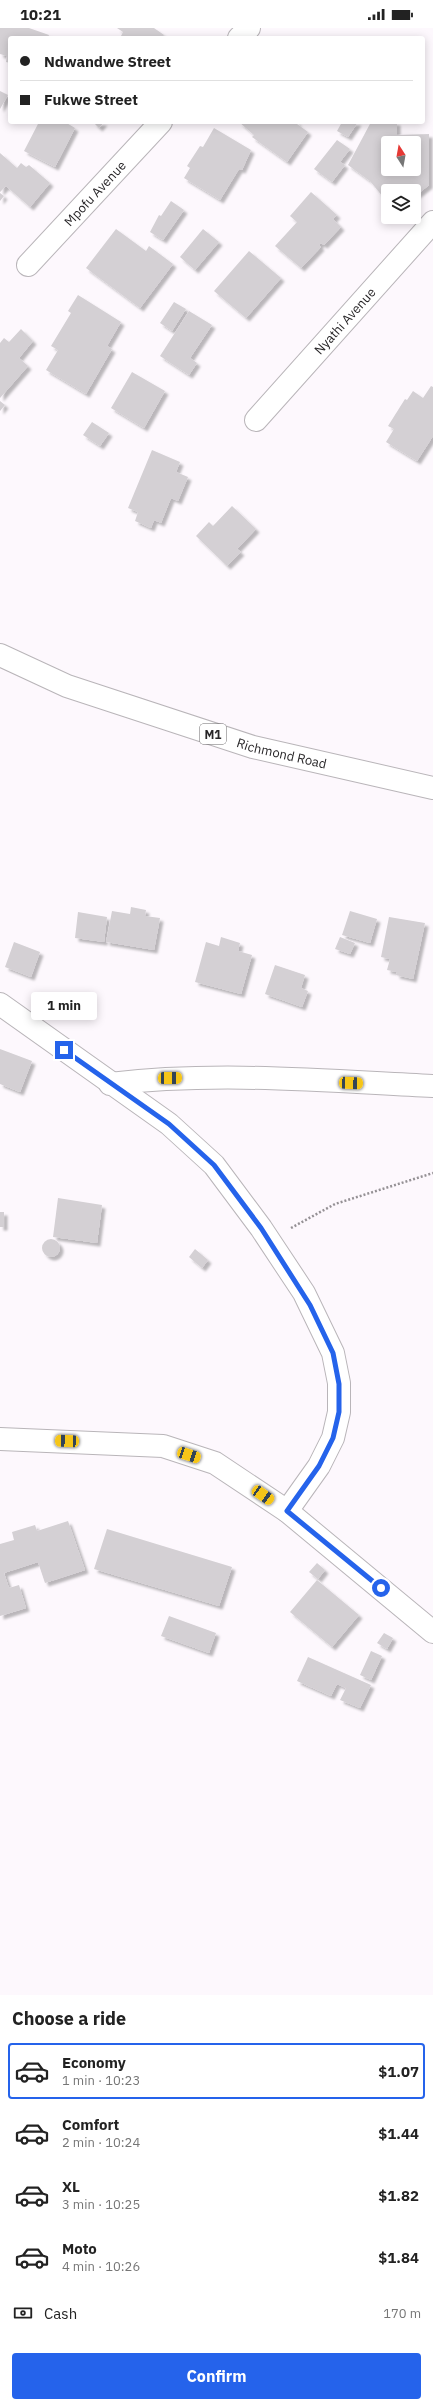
<!DOCTYPE html>
<meta charset="utf-8">
<style>
:root{--surface:#fff;--page:#f2f2f2;--text:#222;--muted:#767676;--line:#e0e0e0;--accent:#2563eb}
body{margin:0;font-family:"IBM Plex Sans",sans-serif;background:var(--page);color:var(--text);height:100vh;display:flex;flex-direction:column;font-size:15px;white-space:nowrap}
*{box-sizing:border-box;margin:0}
p{font-size:13px;color:var(--muted)}
.icon{flex:none;width:22px;height:22px;fill:none;stroke:currentColor;stroke-width:2;stroke-linecap:round;stroke-linejoin:round}
.map{position:relative;height:1967px;overflow:hidden}
.side{display:flex;flex-direction:column;background:var(--surface);flex:1}
.side>*{flex:none}
.guide{position:absolute;left:8px;top:8px;width:417px;height:88px;border-radius:4px;box-shadow:0 2px 10px #0003;display:grid;align-content:center;height:88px;padding:0 12px;background:var(--surface)}
.needle{width:26px;rotate:349deg}
.tools{position:absolute;left:381px;top:108px;display:grid;gap:8px}
.tools a{display:grid;place-items:center;width:40px;height:40px;border-radius:4px;background:var(--surface);box-shadow:0 2px 10px #0003;font-size:20px}
.end{position:absolute;width:18px;height:18px;margin:-9px;border:5px solid #2563eb;background:#fff;box-shadow:0 0 0 2px #fff}
.from{border-radius:50%}
.bubble{position:absolute;height:28px;border-radius:4px;background:var(--surface);box-shadow:0 2px 10px #0003;font-size:13px;font-weight:800;line-height:28px;text-align:center}
.car{position:absolute;width:12px;height:24px;margin:-12px -6px;border-radius:5px;box-shadow:0 0 3px 1px #0007;background:linear-gradient(#f5c518 24%,#345 0 40%,#f5c518 0 76%,#345 0 86%,#f5c518 0)}
.guide b{display:flex;align-items:center;gap:14px;height:38px;font-size:15px}
.guide b+b{border-top:1px solid var(--line)}
.guide i{width:10px;height:10px;background:var(--text)}
ul{padding:0;list-style:none}
li{display:flex;align-items:center;gap:12px;height:56px;margin:0 8px 6px;padding:0 4px;border:2px solid transparent;border-radius:4px}
li div{flex:1}
li b{display:block;font-size:15px}
li em{font-style:normal;font-weight:800}
li.current{border-color:var(--accent)}
li>.icon{width:36px;height:36px;stroke-width:1.5}
h2{padding:0 12px;font-size:18px;line-height:48px}
.pay{display:flex;align-items:center;gap:10px;height:44px;padding:0 12px;font-size:15px}
.pay p{margin-inline-start:auto}
.action{display:flex;gap:8px;margin-top:auto;padding:8px 12px}
.action a{flex:1;height:46px;border-radius:4px;background:var(--accent);color:#fff;font-size:16px;font-weight:800;line-height:46px;text-align:center}
.status{display:flex;justify-content:space-between;align-items:center;height:28px;padding:0 20px;background:var(--surface);direction:ltr}
.status svg{height:11px;fill:currentColor}
.map>svg:first-child{display:block}
</style>
<div class="status"><b>10:21</b><svg viewBox="0 0 49 12"><path d="M0 12V9h3v3zM5 12V6h3v6zM10 12V3h3v9zM15 12V0h3v12zM26 1h20v11H26zM47 4h2v5h-2z"/></svg></div>
<div class="map">
<svg width="433" height="1967" viewBox="0 0 433 1967">
<defs>
<filter id="shadow"><feDropShadow dx="3.5" dy="3.5" stdDeviation="1" flood-color="#0004"/></filter>
</defs>
<rect width="100%" height="100%" fill="#fdf8fd"/>
<path fill="#d4d0d4" fill-rule="evenodd" filter="url(#shadow)" d="M0,0H29L49,7L48,10H10V35L6,34L7,28L0,26Z
M117,0H154L164,7L162,10H120L123,4Z
M0,63L8,67L0,81Z
M39,94H65L75,100L55,139L24,123Z
M93,94H104L99,100Z
M239,94H298L297,96L308,104L287,134L252,109L254,107Z
M342,94H358L348,109L337,103Z
M371,94H397V107L429,106V157L414,169V163H388V175L370,153L348,137ZM388,115H414V141H388Z
M214,100L251,122L242,142L239,141L220,172L184,150L190,140L187,138L200,118L203,119Z
M337,112L350,121L340,134L345,137L332,154L314,141Z
M0,125L17,140L21,135L26,139L29,137L50,155L30,179L6,158L0,164Z
M311,164L337,187L333,191L341,199L324,217L321,215L319,217L321,219L301,240L275,218L297,194L290,188Z
M0,165L4,168L0,173Z
M171,173L184,182L163,212L150,204L159,187L161,188Z
M116,201L146,223L149,218L173,236L140,280L86,240Z
M203,201L219,214L195,242L180,229Z
M249,223L281,250L246,290L214,263Z
M78,267L121,294L107,318L112,321L86,366L46,342L58,322L51,318L71,285L68,283Z
M174,274L186,281L172,303L160,295Z
M189,283L212,297L190,330L197,335L189,347L160,328Z
M21,301L33,313L19,330L28,338L0,370V315L4,310L9,314Z
M132,344L165,363L144,400L111,380Z
M431,358L433,359V408L417,433L386,414L394,401L388,398L405,371L407,372L413,363L423,370Z
M0,373L5,377L0,383Z
M92,394L109,405L100,418L83,407Z
M152,422L180,434L176,444L188,449L178,473L171,470L161,495L154,492L151,500L135,493L138,484L128,480Z
M232,478L256,501L237,521L241,524L227,538L196,508L209,494L213,498Z
M131,879L146,882L145,888L160,890L154,922L106,914L112,883L130,886Z
M350,883L377,891L370,915L342,907Z
M78,884L107,889L104,914L75,910Z
M389,889L425,895L413,951L396,947L397,944L387,942L390,931L381,929Z
M221,909L240,915L238,923L252,927L241,966L195,954L206,914L219,918Z
M340,909L355,915L350,926L335,921Z
M14,914L40,924L31,949L5,939Z
M275,937L305,947L301,960L308,963L302,979L265,966Z
M0,1021L32,1033L20,1064L0,1056Z
M58,1170L102,1177L97,1215L53,1209Z
M0,1184H4V1199H0Z
M42 1220a9 9 0 1 1 18 0a9 9 0 1 1-18 0Z
M195,1221L208,1232L202,1240L189,1229Z
M68,1493L85,1542L45,1555L38,1534L4,1545L9,1560L19,1557L26,1580L0,1588V1516L14,1512L12,1504L35,1497L37,1503Z
M107,1501L232,1539L219,1578L94,1541Z
M317,1535L325,1542L318,1551L309,1544Z
M317,1552L359,1587L332,1619L290,1584Z
M169,1588L216,1605L209,1625L161,1608Z
M384,1605L393,1610L387,1621L377,1615Z
M371,1623L382,1628L371,1652L360,1647Z
M308,1629L371,1657L360,1680L340,1672L346,1660L337,1656L331,1668L297,1653Z"/>
<g fill="none" stroke-linecap="round" stroke-linejoin="round">
<defs>
<g id="street">
<path d="M239,10L249,0"/>
<path id="s1" d="M28,237L161,94"/>
<path id="s2" d="M256,392L433,194"/>
<path d="M0,976L169,1096L214,1137L261,1200L304,1265L333,1325L339,1355V1384L333,1410L319,1438L287,1483"/>
<path d="M110,1056C217,1043 326,1053 433,1058"/>
<path d="M0,1411L163,1418L215,1435L287,1483L433,1604"/>
</g>
<g id="highway">
<path id="s3" d="M0,627L67,658L253,719L433,760"/>
</g>
</defs>
<use href="#street" stroke="#b9b5b9" stroke-width="24"/>
<use href="#highway" stroke="#b9b5b9" stroke-width="24"/>
<path stroke="#959195" stroke-width="2.5" stroke-dasharray="2 2" stroke-linecap="butt" d="M291,1200L335,1176L433,1145"/>
<use href="#street" stroke="#fff" stroke-width="22"/>
<use href="#highway" stroke="#fff" stroke-width="22"/>
</g>
<g fill="none" stroke-linecap="round" stroke-linejoin="round">
<path stroke="#2563eb" stroke-width="5" d="M64,1022L169,1096L214,1137L261,1200L310,1277L333,1325L339,1356V1384L333,1410L319,1438L287,1483L381,1560"/>
</g>
<g text-anchor="middle" dominant-baseline="central" stroke-width="3" stroke-linejoin="round" paint-order="stroke">
<rect fill="#fff" stroke="#686768" stroke-width="1" x="200" y="696" width="26" height="20" rx="3"/>
<g font-size="12" font-weight="bold" fill="#282628">
<text x="213" y="706">M1</text>
</g>
<g font-size="13" fill="#282628" stroke="#fff">
<text stroke="none"><textPath href="#s1" startOffset="98">Mpofu Avenue</textPath></text>
<text stroke="none"><textPath href="#s2" startOffset="133">Nyathi Avenue</textPath></text>
<text stroke="none"><textPath href="#s3" startOffset="299">Richmond Road</textPath></text>
</g>
</g>
</svg>
<div class="tools">
<a><svg class="needle" viewBox="-14 -14 28 28"><path d="M0-13l5 13h-10z" fill="#e53935"/><path d="M0 13l5-13h-10z" fill="#767676"/></svg></a>
<a><svg class="icon" aria-label="layers" viewBox="0 0 24 24"><path d="M12 4l9 5-9 5-9-5zM3 14l9 5 9-5"/></svg></a>
</div>
<i class="end from" style="left:381px;top:1560px"></i>
<i class="end" style="left:64px;top:1022px"></i>
<div class="bubble" style="left:31px;top:964px;width:66px">1 min</div>
<i class="car" style="left:170px;top:1050px;rotate:89deg"></i>
<i class="car" style="left:351px;top:1055px;rotate:92deg"></i>
<i class="car" style="left:67px;top:1413px;rotate:272deg"></i>
<i class="car" style="left:189px;top:1427px;rotate:108deg"></i>
<i class="car" style="left:263px;top:1467px;rotate:124deg"></i>
<div class="guide">
<b><i class="from"></i>Ndwandwe Street</b>
<b><i></i>Fukwe Street</b>
</div>
</div>
<section class="side">
<h2>Choose a ride</h2>
<ul>
<li class="current"><svg class="icon" aria-label="car" viewBox="0 0 24 24"><path d="M5 17H2v-5l4-1 3-4h7l3 4 3 1v5h-3M9 17h6M6 11h13"/><circle cx="7" cy="17" r="2"/><circle cx="17" cy="17" r="2"/></svg><div><b>Economy</b><p>1 min · 10:23</p></div><em>$1.07</em></li>
<li><svg class="icon" aria-label="car" viewBox="0 0 24 24"><path d="M5 17H2v-5l4-1 3-4h7l3 4 3 1v5h-3M9 17h6M6 11h13"/><circle cx="7" cy="17" r="2"/><circle cx="17" cy="17" r="2"/></svg><div><b>Comfort</b><p>2 min · 10:24</p></div><em>$1.44</em></li>
<li><svg class="icon" aria-label="car" viewBox="0 0 24 24"><path d="M5 17H2v-5l4-1 3-4h7l3 4 3 1v5h-3M9 17h6M6 11h13"/><circle cx="7" cy="17" r="2"/><circle cx="17" cy="17" r="2"/></svg><div><b>XL</b><p>3 min · 10:25</p></div><em>$1.82</em></li>
<li><svg class="icon" aria-label="car" viewBox="0 0 24 24"><path d="M5 17H2v-5l4-1 3-4h7l3 4 3 1v5h-3M9 17h6M6 11h13"/><circle cx="7" cy="17" r="2"/><circle cx="17" cy="17" r="2"/></svg><div><b>Moto</b><p>4 min · 10:26</p></div><em>$1.84</em></li>
</ul>
<div class="pay"><svg class="icon" aria-label="cash" viewBox="0 0 24 24"><path d="M3 7h18v10H3z"/><circle cx="12" cy="12" r="2"/></svg>Cash<p>170 m</p></div>
<div class="action"><a>Confirm</a></div>
</section>
